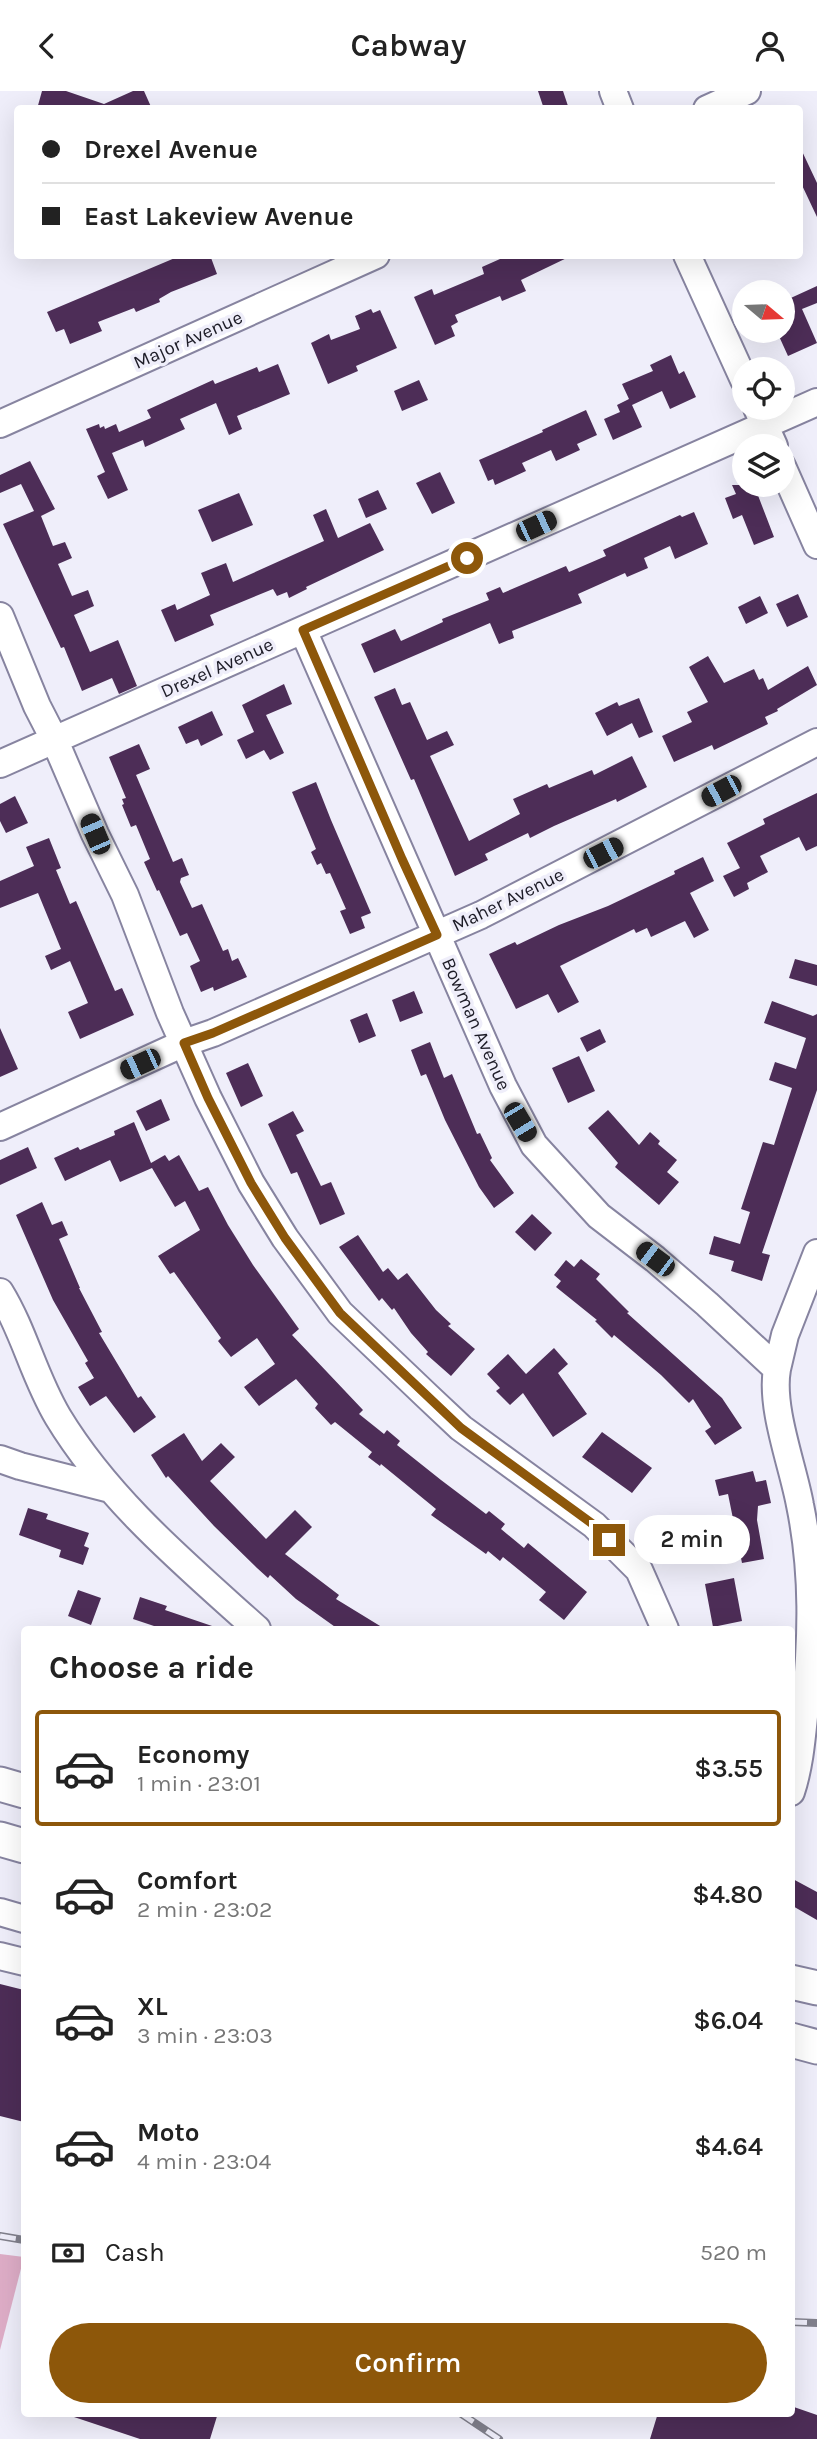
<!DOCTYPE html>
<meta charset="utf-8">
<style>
:root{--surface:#fff;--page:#f2f2f2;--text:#222;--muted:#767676;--line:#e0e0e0;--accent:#8d570a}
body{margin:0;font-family:Karla,sans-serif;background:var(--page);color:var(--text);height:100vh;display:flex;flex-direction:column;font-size:26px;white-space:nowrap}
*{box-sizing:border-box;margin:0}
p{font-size:23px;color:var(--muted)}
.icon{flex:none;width:38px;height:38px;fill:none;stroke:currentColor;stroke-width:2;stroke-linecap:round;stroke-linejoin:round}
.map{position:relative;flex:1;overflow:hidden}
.drawer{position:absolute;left:21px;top:1535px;width:774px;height:791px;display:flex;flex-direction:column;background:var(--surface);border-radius:7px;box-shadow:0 7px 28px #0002}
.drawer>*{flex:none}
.guide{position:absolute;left:14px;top:14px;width:789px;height:154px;border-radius:7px;box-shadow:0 7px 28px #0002;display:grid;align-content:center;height:154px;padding:0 28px;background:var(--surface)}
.needle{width:46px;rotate:109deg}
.buttons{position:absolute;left:732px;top:189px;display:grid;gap:14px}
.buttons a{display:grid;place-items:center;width:63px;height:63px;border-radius:50%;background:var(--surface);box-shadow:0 7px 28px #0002;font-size:35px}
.end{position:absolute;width:32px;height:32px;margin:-16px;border:9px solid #8d570a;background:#fff;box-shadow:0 0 0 4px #fff}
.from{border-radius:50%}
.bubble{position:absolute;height:49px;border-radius:24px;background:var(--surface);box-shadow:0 7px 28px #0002;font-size:23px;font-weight:600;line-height:49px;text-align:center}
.car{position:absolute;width:21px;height:42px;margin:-21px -10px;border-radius:9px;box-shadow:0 0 5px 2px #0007;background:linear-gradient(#222 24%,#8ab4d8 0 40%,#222 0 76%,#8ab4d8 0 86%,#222 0)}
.guide b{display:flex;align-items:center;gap:24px;height:66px;font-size:26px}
.guide b+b{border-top:2px solid var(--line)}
.guide i{width:18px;height:18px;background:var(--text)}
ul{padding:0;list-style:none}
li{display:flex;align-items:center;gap:21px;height:116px;margin:0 14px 10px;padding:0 14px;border:4px solid transparent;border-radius:7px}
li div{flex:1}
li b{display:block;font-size:26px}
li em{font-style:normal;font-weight:600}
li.active{border-color:var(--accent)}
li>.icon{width:63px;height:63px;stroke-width:1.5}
h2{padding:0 28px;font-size:32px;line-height:84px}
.pay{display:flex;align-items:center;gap:18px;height:77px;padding:0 28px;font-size:26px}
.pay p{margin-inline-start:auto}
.action{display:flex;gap:14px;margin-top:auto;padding:14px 28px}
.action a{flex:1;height:80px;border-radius:42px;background:var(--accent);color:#fff;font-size:28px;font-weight:600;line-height:80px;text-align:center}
header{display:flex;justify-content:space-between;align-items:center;height:91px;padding:0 28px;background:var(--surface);font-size:32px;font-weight:600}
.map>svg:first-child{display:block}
</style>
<header><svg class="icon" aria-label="back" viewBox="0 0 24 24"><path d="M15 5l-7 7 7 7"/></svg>Cabway<svg class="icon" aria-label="person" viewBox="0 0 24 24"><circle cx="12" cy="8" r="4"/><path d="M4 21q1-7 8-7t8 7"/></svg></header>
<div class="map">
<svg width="817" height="2348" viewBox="0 0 817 2348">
<rect width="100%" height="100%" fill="#efeefa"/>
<path fill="#deadc7" d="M0,2163L24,2166L0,2259Z"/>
<path fill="#4d2d57" d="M42,0H66L104,13L133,0H144L152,18H37Z
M538,0H563L569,18H544Z
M800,56L817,92V126L800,90Z
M182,164H210L217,183L171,201L159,208L160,211L136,221L134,217L98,231L102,240L70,253L64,238L56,241L47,221Z
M509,164H573L521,189L526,200L502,210L500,205L455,224L458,231L451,235L455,245L435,254L414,206L432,198L434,204L484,183L482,176Z
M817,195V212L802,218L817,252L788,265L778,243L789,239L782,225V211Z
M371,218L373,222L380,219L397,257L356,275L358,280L328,293L311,252L329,243L331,249L360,238L355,225Z
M671,264L679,283L684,280L696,306L670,318L662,300L632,314L642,336L613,349L604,328L620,321L617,314L629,308L622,293L653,280L650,274Z
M278,273L290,303L237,325L242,338L229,344L216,312L180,328L185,338L145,356L143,349L112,362L128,399L108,408L97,385L105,381L86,338L99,333L100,337L104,335L105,338L116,333L119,341L151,327L147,319L213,289L215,293L257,276L259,281Z
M419,289L428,309L402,320L394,300Z
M586,319L597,344L577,353L580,359L556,370L551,359L522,372L526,380L495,394L493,388L488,390L479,369L543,341L542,339Z
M30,370L55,418L41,425L53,455L65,451L72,467L58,473L72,505L88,499L94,515L74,524L90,561L118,549L137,595L119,603L112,587L82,600L64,556L61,557L3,433L34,420L21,393L0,402V384Z
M440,381L455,412L432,423L416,392Z
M732,394H754L774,446L754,454L742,424L733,428L725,407L736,403Z
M378,399L387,418L366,427L358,408Z
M239,402L253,434L212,451L198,419Z
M326,418L338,447L370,432L384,459L306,496L307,498L289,507L287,501L277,505L273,498L210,524L214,534L175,551L161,519L175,513L177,519L210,504L201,482L226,472L233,491L324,450L313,424Z
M694,421L708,453L675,468L670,455L644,467L648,477L627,486L625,482L578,503L582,512L512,540L514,547L499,553L490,532L374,582L361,553L395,538L401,550L443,531L442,528L489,509L486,502L500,496L503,502L566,475L569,481L606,465L603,459L680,424L682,426Z
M798,503L808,526L787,536L776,513Z
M760,505L768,522L746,533L738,516Z
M708,565L724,592L754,578L759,589L763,587L768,599L808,575L817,594L777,618L778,620L765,626L768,633L714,659L712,654L674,671L662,645L692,631L687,621L708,611L689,576Z
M284,593L292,613L266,624L284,662L270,669L264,659L246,668L237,649L254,641L242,614Z
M395,597L402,614L410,611L427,649L447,640L454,654L430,665L469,750L520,723L513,708L547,693L549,697L592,679L594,684L632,665L647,696L617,711L616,708L554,735L530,747L528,742L485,763L488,769L455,785L414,688L411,689L374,606Z
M639,607L653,641L639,647L632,632L607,645L595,622L617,611L619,615Z
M212,620L223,644L201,655L198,648L186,653L178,636Z
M139,653L150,678L136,684L173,771L182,767L189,784L181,787L180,791L192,817L202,813L223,860L228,858L232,870L238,867L247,886L214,900L213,896L201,901L190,875L200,870L187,842L180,845L159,799L157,800L144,771L150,768L136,734L131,736L122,714L124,713L122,708L126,707L109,666Z
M316,691L331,729L371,822L361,826L365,837L350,843L340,820L346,818L330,782L326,783L321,772L317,774L311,761L316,758L292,701Z
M817,702V755L806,760L799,746L760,765L768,781L747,792L749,798L734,806L723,785L740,777L727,752L765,733L763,728Z
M15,705L28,732L6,742L0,730V713Z
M49,747L61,777L56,779L70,813L76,810L115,900L122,897L134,924L80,948L68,921L88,912L70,870L51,879L45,865L61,858L38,802L0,817V790L34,775L26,756Z
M703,766L714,790L690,802L709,839L694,847L685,830L651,846L647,837L636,842L634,838L560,875L579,911L558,922L548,903L516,918L489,863L515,851L517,854L559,834L608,815L675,783L674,780Z
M795,868L817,874V895L789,887Z
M414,900L423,922L400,931L392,909Z
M772,910L813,925L817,923V999L762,1162L770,1164L762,1190L731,1180L734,1170L709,1163L714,1145L740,1153L750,1121L741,1118L763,1051L774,1054L792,997L769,989L775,971L796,978L806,947L764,932Z
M367,922L376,945L359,952L350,929Z
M0,937L18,978L0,986Z
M600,938L606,951L587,961L580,947Z
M430,951L444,987L452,983L477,1043L480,1042L492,1067L490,1069L514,1102L494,1117L479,1096L445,1029L426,983L421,985L411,959Z
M579,965L595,1000L568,1012L552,977Z
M248,972L263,1005L241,1016L226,982Z
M161,1008L170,1029L146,1040L136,1020Z
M608,1019L639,1054L650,1041L660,1050L658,1053L677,1069L667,1081L679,1091L659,1114L615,1076L618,1072L588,1037Z
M293,1020L304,1040L296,1044L321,1095L331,1091L345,1123L320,1134L297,1081L291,1083L268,1033Z
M134,1031L151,1072L165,1064L169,1070L179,1064L199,1100L208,1096L228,1134L253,1174L299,1238L292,1244L363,1319L359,1323L384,1343L387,1339L400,1350L397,1354L441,1389L486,1423L489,1420L505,1433L501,1438L524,1457L528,1452L587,1501L564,1529L539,1509L546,1501L503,1466L500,1470L488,1460L486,1463L431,1424L436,1418L381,1373L380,1375L368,1366L372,1361L335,1331L331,1334L315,1317L318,1313L296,1288L259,1315L244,1296L275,1273L257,1247L231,1266L218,1250L221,1247L174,1181L170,1183L158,1165L200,1139L185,1110L175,1116L152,1077L120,1091L110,1069L65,1090L54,1067L78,1056L80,1059L115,1044L114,1040Z
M28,1056L37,1077L0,1094V1069Z
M42,1111L52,1134L62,1130L68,1144L59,1148L80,1197H79L102,1241L99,1242L138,1307L141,1305L156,1326L134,1342L106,1305L90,1315L78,1296L94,1287L85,1272L88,1270L53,1209L16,1124Z
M532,1123L552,1142L535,1160L515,1141Z
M358,1144L383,1181L388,1177L398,1189L407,1182L436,1219L451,1233L448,1235L475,1258L451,1285L426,1263L428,1261L411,1242L394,1217L392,1219L382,1207L379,1210L339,1156Z
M581,1168L600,1183L596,1188L629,1221L627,1222L722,1307L742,1337L715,1354L705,1340L711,1336L693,1308L689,1312L661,1284L614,1244L612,1247L595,1230L597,1229L556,1196L561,1190L554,1184L566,1169L574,1176Z
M554,1257L568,1273L558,1282L587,1323L553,1346L523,1302L510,1314L496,1300L500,1297L487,1283L508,1263L526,1283Z
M602,1341L652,1377L632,1402L582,1366Z
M184,1342L202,1370L221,1352L235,1366L210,1390L266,1448L295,1419L312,1436L285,1463L339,1504L336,1508L385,1538H338L296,1508L270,1484L268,1487L257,1477L214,1435L168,1385L166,1387L151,1364Z
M753,1380L756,1391L766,1389L771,1412L758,1415L757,1429L764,1468L742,1472L728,1403L719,1405L715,1389Z
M28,1417L48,1423L46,1428L89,1442L84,1455L89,1457L83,1474L59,1466L61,1459L19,1444Z
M734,1487L742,1530L713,1536L705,1493Z
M78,1499L101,1507L91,1534L68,1525Z
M140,1506L167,1515L165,1519L215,1536V1538H163L133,1528Z
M791,1787L817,1801V1829L791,1814Z
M0,1893L24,1899V2031L0,2025Z
M791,2315L817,2324V2348H650L658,2322H791Z
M71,2322H218L210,2348H140L71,2325Z"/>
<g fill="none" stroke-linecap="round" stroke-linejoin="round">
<defs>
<path id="minor" d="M613,0L620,18
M707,18L747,0
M687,164L744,289
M757,317L774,355
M0,333L376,164
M782,375L817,454
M0,525L37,615L55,650L95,743L125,804L170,922L208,1007L251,1092L285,1147L340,1222L427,1305L461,1337L594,1434L639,1479L665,1538
M303,539L503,995L534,1054L599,1125L655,1168L707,1213L777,1278C770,1317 793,1375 800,1414C814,1482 812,1548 805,1616C802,1644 800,1674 791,1701
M0,673L817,311
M0,1036L184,952L213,942L481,824L817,651
M0,1201C24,1240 34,1286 58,1326C109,1410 185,1473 257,1538
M777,1278L785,1244L817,1162
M0,1368L20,1375L110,1398
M0,1821L24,1828
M0,1865L24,1871"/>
<path id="major" d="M0,1693L24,1700
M0,1748L24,1755
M791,1891L817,1897
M791,1949L817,1956"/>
</defs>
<use href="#minor" stroke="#8784a0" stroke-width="30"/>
<use href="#major" stroke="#8784a0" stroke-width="37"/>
<use href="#minor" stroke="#fff" stroke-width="26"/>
<use href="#major" stroke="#fff" stroke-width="33"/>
<defs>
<path id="rail" d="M0,2145L24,2149
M791,2231L817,2232
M460,2322L499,2348"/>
</defs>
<use href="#rail" stroke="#81808c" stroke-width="8"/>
<use href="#rail" stroke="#efeefa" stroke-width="5" stroke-dasharray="16" stroke-linecap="butt"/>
</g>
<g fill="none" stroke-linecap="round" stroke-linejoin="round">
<path stroke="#8d570a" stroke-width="9" d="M467,467L303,539L402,768L437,844L213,942L184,952L208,1007L251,1092L285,1147L340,1222L461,1337L594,1434L609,1449"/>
</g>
<g text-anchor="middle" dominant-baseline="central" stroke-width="7" stroke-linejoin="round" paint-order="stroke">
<g font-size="19" fill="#1d1c27" stroke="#efeefa">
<text transform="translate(188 249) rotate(-24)">Major Avenue</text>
<text transform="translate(217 577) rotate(-24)">Drexel Avenue</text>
<text transform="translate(508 809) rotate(-26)">Maher Avenue</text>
<text transform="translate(476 933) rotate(66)">Bowman Avenue</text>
</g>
</g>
</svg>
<div class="buttons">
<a><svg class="needle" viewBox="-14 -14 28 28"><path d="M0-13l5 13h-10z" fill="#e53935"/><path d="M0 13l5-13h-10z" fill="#767676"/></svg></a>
<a><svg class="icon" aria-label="locate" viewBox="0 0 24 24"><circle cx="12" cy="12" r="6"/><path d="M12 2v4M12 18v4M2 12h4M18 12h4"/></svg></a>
<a><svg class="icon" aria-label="layers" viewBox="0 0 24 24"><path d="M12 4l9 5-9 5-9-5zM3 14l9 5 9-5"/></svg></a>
</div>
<i class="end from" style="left:467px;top:467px"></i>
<i class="end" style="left:609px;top:1449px"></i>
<div class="bubble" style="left:634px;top:1424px;width:116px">2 min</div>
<i class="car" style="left:536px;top:435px;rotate:65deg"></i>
<i class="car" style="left:721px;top:700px;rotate:242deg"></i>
<i class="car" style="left:95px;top:743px;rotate:337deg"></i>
<i class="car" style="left:603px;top:762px;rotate:63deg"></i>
<i class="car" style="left:140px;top:973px;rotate:245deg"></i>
<i class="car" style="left:520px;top:1031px;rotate:149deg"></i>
<i class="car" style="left:655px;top:1168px;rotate:307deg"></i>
<div class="guide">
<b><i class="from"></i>Drexel Avenue</b>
<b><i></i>East Lakeview Avenue</b>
</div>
<section class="drawer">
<h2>Choose a ride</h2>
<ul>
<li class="active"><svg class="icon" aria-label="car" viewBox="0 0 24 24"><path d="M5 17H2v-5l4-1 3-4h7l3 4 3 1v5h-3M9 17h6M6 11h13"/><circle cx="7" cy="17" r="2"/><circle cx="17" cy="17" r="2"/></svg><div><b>Economy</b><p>1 min · 23:01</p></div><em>$3.55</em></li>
<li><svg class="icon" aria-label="car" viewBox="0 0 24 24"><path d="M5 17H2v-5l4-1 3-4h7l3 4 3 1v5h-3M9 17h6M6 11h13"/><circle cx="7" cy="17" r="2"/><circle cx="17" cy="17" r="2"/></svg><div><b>Comfort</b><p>2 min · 23:02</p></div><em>$4.80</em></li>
<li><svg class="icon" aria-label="car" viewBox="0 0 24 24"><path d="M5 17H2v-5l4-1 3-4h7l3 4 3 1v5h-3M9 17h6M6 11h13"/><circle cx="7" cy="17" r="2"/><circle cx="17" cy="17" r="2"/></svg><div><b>XL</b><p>3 min · 23:03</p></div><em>$6.04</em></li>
<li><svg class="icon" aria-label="car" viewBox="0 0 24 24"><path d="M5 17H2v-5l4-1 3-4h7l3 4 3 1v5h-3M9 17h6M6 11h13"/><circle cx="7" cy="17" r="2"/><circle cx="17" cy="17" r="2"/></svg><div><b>Moto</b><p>4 min · 23:04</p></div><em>$4.64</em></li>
</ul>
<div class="pay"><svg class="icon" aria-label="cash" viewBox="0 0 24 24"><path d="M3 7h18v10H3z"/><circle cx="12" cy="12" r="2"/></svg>Cash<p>520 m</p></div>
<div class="action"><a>Confirm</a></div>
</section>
</div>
